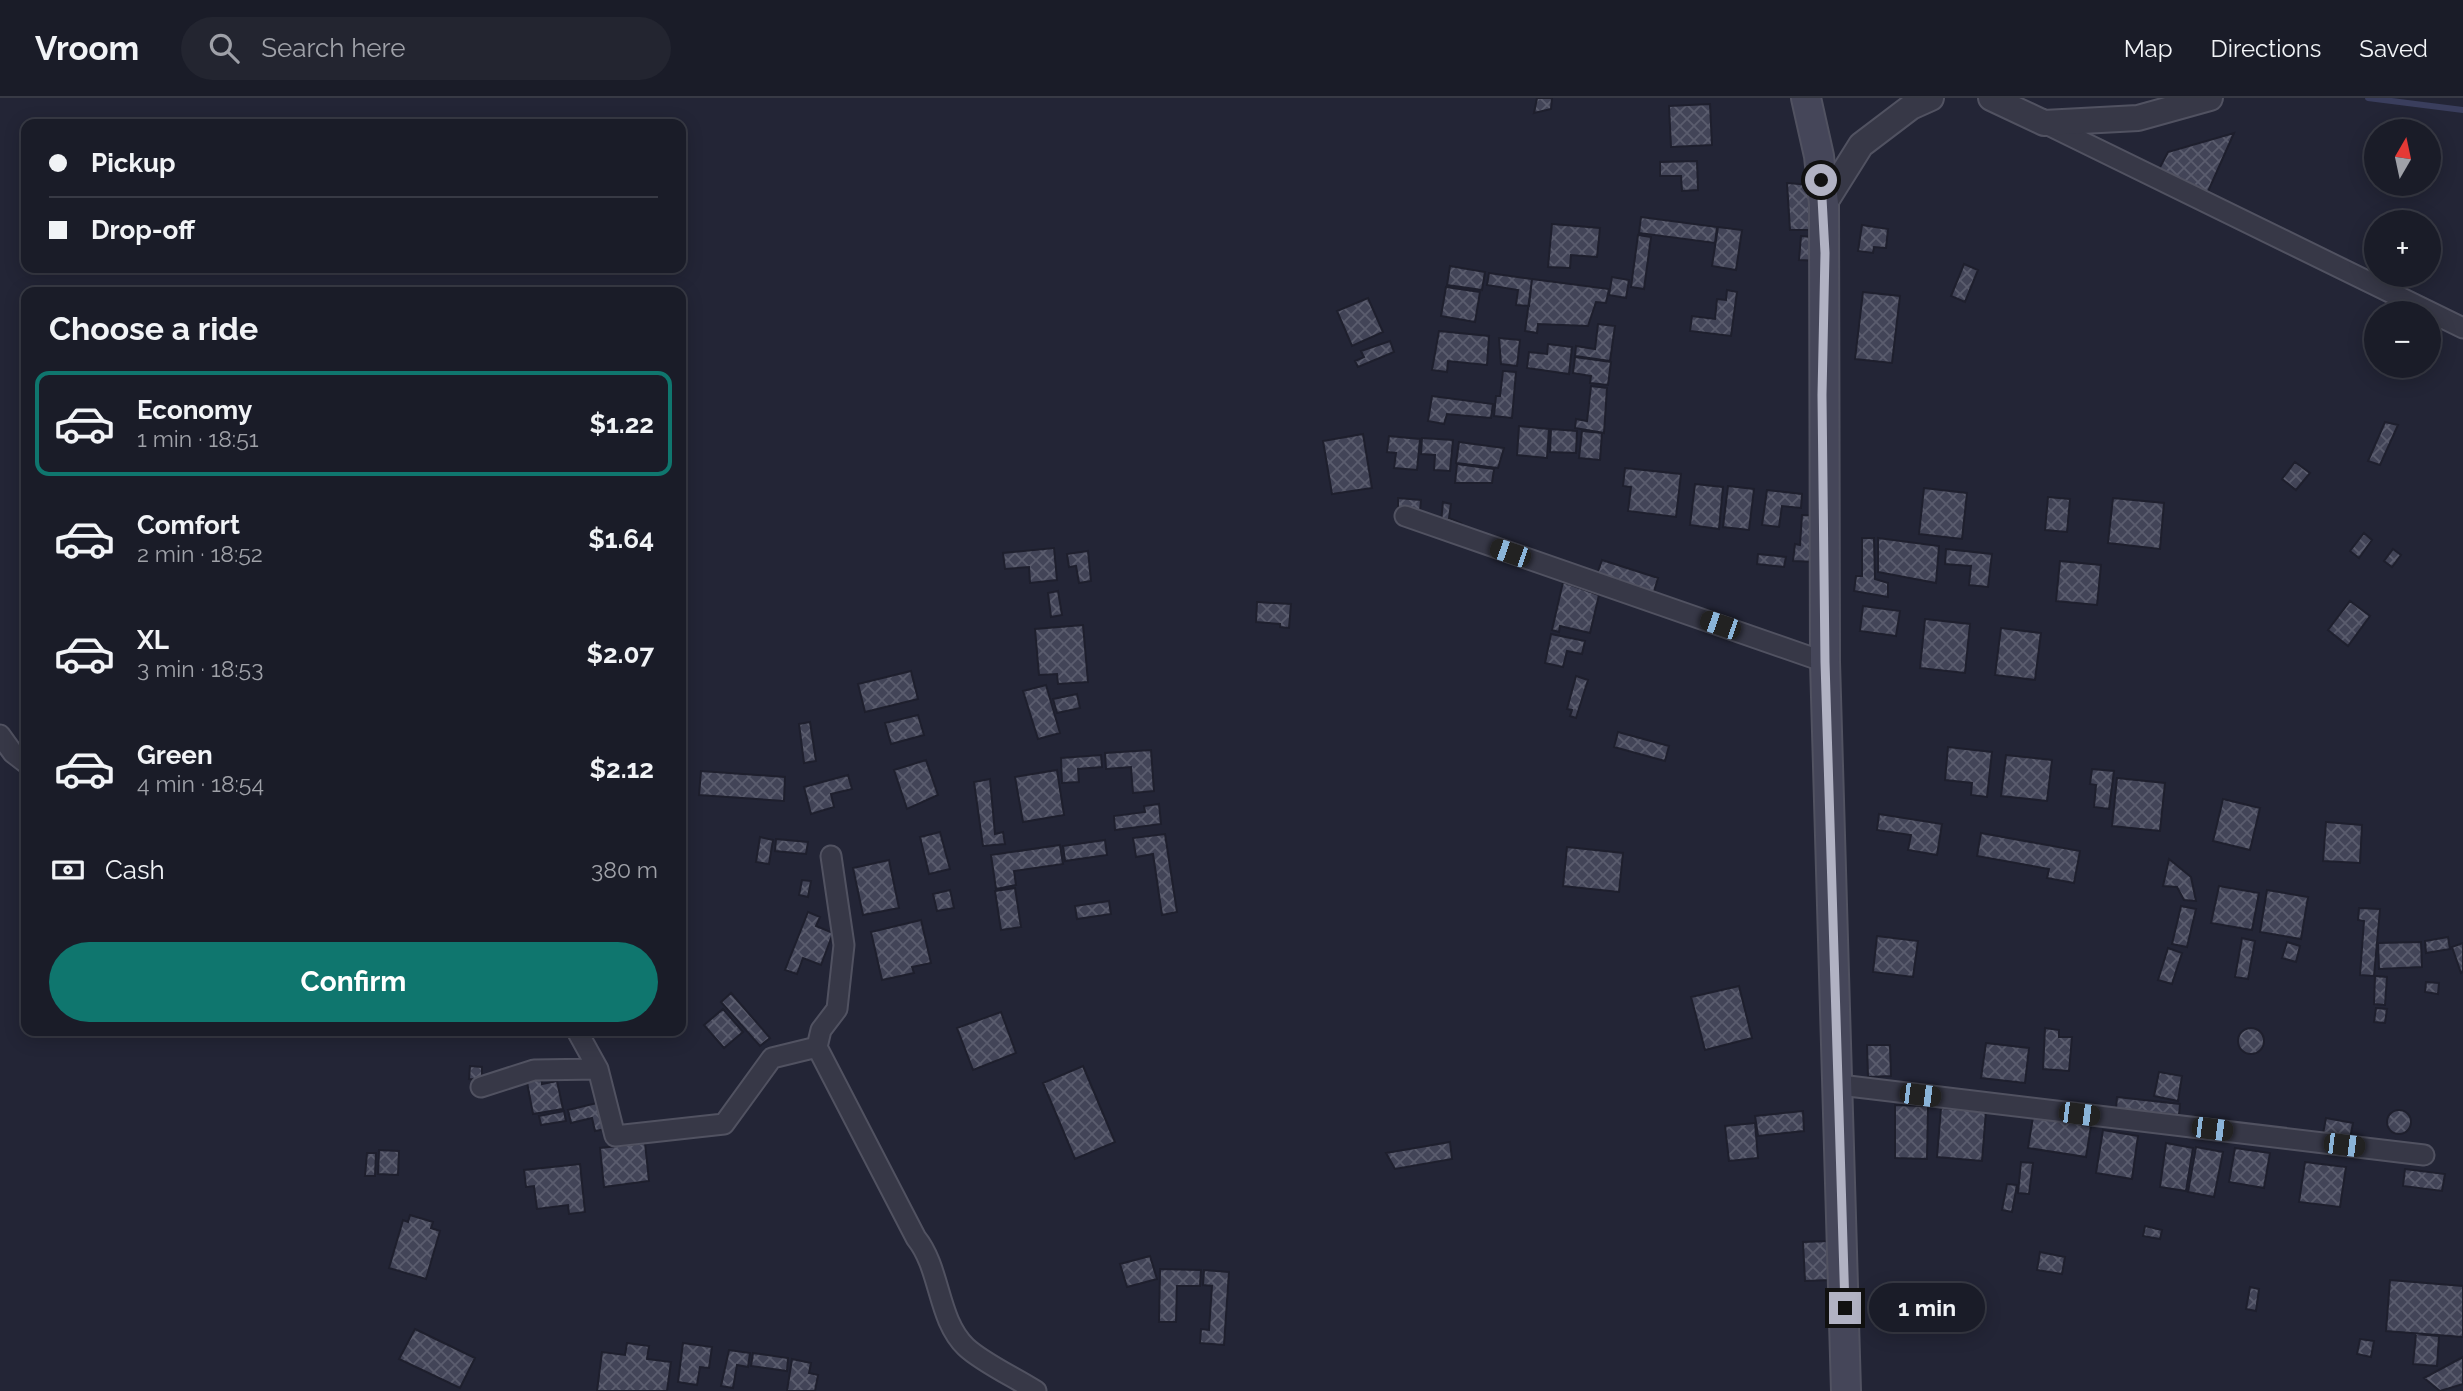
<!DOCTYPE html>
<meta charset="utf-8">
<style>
:root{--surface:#1a1c28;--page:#232530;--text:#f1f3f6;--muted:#9fa1a8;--line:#383a45;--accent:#0f766e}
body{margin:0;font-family:Raleway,sans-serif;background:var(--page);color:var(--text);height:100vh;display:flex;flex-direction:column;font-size:26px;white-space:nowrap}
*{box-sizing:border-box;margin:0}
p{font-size:23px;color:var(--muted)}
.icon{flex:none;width:38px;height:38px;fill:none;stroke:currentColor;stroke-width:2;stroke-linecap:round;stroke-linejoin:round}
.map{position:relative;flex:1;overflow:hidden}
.details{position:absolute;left:21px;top:189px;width:665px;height:749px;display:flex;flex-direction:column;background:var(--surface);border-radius:14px;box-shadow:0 4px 18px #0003,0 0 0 2px var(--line)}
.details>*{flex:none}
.banner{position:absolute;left:21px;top:21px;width:665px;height:154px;border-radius:14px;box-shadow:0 4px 18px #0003,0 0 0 2px var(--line);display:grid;align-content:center;height:154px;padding:0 28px;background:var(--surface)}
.needle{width:46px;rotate:9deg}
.fabs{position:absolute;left:2364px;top:21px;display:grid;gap:14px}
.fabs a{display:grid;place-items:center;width:77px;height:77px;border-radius:50%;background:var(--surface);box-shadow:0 4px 18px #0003,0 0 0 2px var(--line);font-size:35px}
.end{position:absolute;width:32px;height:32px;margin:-16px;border:9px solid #b1b2c3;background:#111;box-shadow:0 0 0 4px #111}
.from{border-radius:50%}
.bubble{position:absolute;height:49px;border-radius:24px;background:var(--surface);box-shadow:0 4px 18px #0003,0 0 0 2px var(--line);font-size:23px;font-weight:700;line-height:49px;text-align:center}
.car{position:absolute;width:21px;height:42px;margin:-21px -10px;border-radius:9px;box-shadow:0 0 5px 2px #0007;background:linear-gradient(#222 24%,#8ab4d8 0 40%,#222 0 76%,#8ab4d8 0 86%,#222 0)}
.banner b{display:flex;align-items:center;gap:24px;height:66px;font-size:26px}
.banner b+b{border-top:2px solid var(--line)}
.banner i{width:18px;height:18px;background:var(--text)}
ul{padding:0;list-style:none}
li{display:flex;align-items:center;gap:21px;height:105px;margin:0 14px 10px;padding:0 14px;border:4px solid transparent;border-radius:14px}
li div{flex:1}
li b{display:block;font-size:26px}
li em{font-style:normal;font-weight:700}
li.on{border-color:var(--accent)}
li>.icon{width:63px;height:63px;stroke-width:1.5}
h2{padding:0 28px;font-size:32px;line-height:84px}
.pay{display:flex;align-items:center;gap:18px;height:77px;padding:0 28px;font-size:26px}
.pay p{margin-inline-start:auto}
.button{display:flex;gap:14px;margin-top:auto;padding:14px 28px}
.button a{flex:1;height:80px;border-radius:42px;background:var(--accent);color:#fff;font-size:28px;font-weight:700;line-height:80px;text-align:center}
header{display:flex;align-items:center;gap:42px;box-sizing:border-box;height:98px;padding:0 35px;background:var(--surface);border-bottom:2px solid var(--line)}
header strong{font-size:33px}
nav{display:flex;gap:38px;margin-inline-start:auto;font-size:24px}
.search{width:490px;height:63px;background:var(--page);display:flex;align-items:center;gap:18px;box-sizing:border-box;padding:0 24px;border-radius:38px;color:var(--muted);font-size:26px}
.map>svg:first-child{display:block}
</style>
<header>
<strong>Vroom</strong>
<div class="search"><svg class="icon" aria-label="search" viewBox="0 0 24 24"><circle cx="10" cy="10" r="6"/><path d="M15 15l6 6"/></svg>Search here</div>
<nav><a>Map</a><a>Directions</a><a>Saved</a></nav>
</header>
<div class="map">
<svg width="2463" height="1293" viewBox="0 0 2463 1293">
<defs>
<pattern id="building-cross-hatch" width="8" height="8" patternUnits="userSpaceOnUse" patternTransform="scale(1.75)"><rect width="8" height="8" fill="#424457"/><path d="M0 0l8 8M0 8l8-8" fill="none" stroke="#5b5d6e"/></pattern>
</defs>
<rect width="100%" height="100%" fill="#232536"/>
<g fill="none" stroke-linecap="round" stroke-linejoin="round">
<path stroke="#3a3e5d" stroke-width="6" d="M2368,0L2463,12"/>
</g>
<path fill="url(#building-cross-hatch)" stroke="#1e1f2d" stroke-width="2" d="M1537,0H1552L1551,11L1534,15Z
M1710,6L1712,47L1671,49L1669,8Z
M2234,35L2206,98L2156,77L2168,54Z
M1697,63L1698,92L1682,93L1681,78H1660V64Z
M1787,85L1812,87L1813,132H1790Z
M1641,119L1717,129L1715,145L1639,135Z
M1552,126L1600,130L1597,159L1571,157L1570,170L1548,169Z
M1862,127L1888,131L1886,150L1874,149L1873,155L1858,153Z
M1718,129L1742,132L1736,172L1712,168Z
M1638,137L1651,139L1644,191L1631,189Z
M1801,138L1822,140L1820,163L1799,162Z
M1964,166L1978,172L1965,204L1951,198Z
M1450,168L1485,174L1482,192L1447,187Z
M1489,175L1532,181L1529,208L1516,207L1518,192L1487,187Z
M1612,179L1629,182L1626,200L1609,197Z
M1532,181L1609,191L1606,205L1596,204L1588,228L1538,226L1537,235L1525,233Z
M1446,189L1480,194L1475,224L1441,218Z
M1727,192L1737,194L1731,238L1690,233L1692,218L1715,221L1717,201L1726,202Z
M1863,194L1900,198L1892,265L1855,261Z
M1368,200L1383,234L1352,248L1337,213Z
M1598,226L1615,228L1610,263L1575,258L1576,248L1595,251Z
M1439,233L1489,238L1487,267L1448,263L1447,274L1432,272Z
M1499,240L1520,242L1517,268L1501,266Z
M1390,243L1394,254L1358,269L1355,263L1364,259L1361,253Z
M1548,246L1572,249L1569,276L1527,270L1529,254L1547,256Z
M1575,259L1611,264L1608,287L1590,285L1591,278L1573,275Z
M1503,273L1516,274L1512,320L1494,318L1496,298H1500Z
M1591,288L1607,290L1604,335L1575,330L1576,321L1587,323Z
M1432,298L1493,306L1491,320L1447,316L1444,326L1428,323Z
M2385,324L2398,327L2380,367L2368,363Z
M1519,328L1549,331L1547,360L1517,357Z
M1551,331L1577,333L1576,355L1550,354Z
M1582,333L1602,335L1600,362L1579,360Z
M1363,336L1372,390L1332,396L1323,343Z
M1389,338L1420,341L1417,372L1394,370L1396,355L1387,354Z
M1422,340L1453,342L1450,373L1434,372L1435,357L1421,356Z
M1459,344L1504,350L1498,370L1456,365Z
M2295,364L2310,375L2296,392L2282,381Z
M1457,366L1494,371L1492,385H1455Z
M1625,370L1681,376L1676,419L1628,413L1631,389L1623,388Z
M1695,386L1723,389L1719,431L1690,427Z
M1728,388L1754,391L1749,432L1723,429Z
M1924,390L1967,395L1962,441L1919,436Z
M1767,392L1802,396L1801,410L1782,408L1779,429L1762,427Z
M2048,399L2070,401L2067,434L2045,432Z
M1398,400L1421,402L1420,414L1398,411Z
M2113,400L2164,405L2160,451L2108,445Z
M1443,404L1451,406L1449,420L1461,425L1460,428L1441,424Z
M1802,417L1819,418L1818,464L1793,463L1795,446L1800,447Z
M2364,435L2372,442L2359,460L2350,453Z
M1862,440H1874L1875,481L1888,485V499L1854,493L1856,478H1862Z
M1878,440L1939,448L1936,485L1878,474Z
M1054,450L1057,482L1030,485L1029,469L1005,471L1003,455Z
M1946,451L1992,456L1988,489L1969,487L1971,468L1945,466Z
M2393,451L2401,457L2392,469L2384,463Z
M1088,453L1091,483L1079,485L1076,468L1069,469L1067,456Z
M1758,456L1786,459L1784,469L1757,466Z
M1602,462L1658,480L1653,497L1596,479Z
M2060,463L2101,467L2097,507L2056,503Z
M1563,484L1599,497L1590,535L1560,528L1559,534L1552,532Z
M1058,493L1062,517L1051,519L1048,495Z
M2350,503L2370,518L2348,548L2328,532Z
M1257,504L1291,506L1289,530L1280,529V526L1256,524Z
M1863,508L1900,513L1896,538L1860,533Z
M1925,521L1970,526L1965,575L1920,570Z
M1083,527L1088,584L1058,586L1057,576L1039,577L1035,531Z
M2001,530L2041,535L2035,582L1995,577Z
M1551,536L1585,543L1582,556L1567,553L1563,569L1545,565Z
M911,573L918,601L865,614L858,586Z
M1576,578L1588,582L1576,620L1570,618L1572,612L1567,611Z
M1046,587L1060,635L1038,641L1023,593Z
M1077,596L1080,610L1057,615L1053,601Z
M918,617L924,637L891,646L885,625Z
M810,624L816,663L804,665L799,626Z
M1618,634L1669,648L1665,663L1614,649Z
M1948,649L1992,654L1987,699L1971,697L1972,685L1945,682Z
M1151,652L1154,693L1133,695L1131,669L1106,671L1105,655Z
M1101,657L1102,669L1078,671L1079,684L1062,685L1061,660Z
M2006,657L2052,662L2047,703L2001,698Z
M926,662L938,697L907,711L894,672Z
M2092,671L2114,673L2109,711L2094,709L2096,687L2090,686Z
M1057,672L1064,717L1023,724L1015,679Z
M701,673L785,679L784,703L699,697Z
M848,677L852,691L831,696L834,709L811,716L804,689Z
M2117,680L2165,685L2160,733L2112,728Z
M990,681L995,736L1003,734L1005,746L983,748L974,684Z
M2223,701L2260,710L2250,752L2213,743Z
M1159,706L1161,726L1115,732L1114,718L1145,714L1144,708Z
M1879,716L1942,726L1937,757L1908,752L1911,737L1877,732Z
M2326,724L2362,727L2360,765L2323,763Z
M940,734L950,771L929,776L920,739Z
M1981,735L2080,753L2074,785L2047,780L2049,771L1977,758Z
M1165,736L1177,814L1162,817L1153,756L1136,759L1133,740Z
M760,739L773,742L769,766L756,764Z
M776,741L808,744L806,756L775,753Z
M1105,742L1107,757L1065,763L1063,748Z
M1060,747L1063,766L1014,773L1016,787L996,791L991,757Z
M1567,749L1623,755L1619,794L1563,788Z
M2169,761L2191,779L2196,803L2184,802L2177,789L2163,788Z
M889,762L899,810L863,817L853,770Z
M802,782L811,783L808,799L799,797Z
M2219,788L2259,795L2252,832L2211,825Z
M1015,790L1021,829L1001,832L995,793Z
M950,792L954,810L937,813L933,796Z
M2267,792L2308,799L2301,841L2260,834Z
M1109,803L1111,816L1077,821L1075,808Z
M2181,808L2196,811L2187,849L2172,846Z
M2359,810L2380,811L2374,878L2360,877L2364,823L2358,822Z
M808,814L820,819L816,828L833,835L821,867L803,860L797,876L785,872Z
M921,822L931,865L912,869L914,875L882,882L871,834Z
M1877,838L1918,843L1913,879L1873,874Z
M2448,839L2450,851L2426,855L2425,843Z
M2242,840L2255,843L2248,881L2235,879Z
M2287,844L2300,848L2296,864L2282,860Z
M2421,844L2422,869L2379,871L2378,845Z
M2463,845V874L2461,875L2452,849Z
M2168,850L2182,855L2172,886L2158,882Z
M2375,878L2387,879L2385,907L2374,906Z
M2426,884L2439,885L2438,896L2425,894Z
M1739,888L1752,940L1705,952L1691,899Z
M731,895L770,940L760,948L721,904Z
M2376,910L2387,911L2385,925L2374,924Z
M723,911L743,934L724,950L704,927Z
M1001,914L1016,955L973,972L957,930Z
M2238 943a13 13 0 1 1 26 0a13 13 0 1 1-26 0Z
M2045,930L2059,932V939H2072L2069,973L2043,971Z
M1986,945L2029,950L2025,985L1981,980Z
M1867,947H1890L1891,978L1868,979Z
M470,968L482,969V982L469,981Z
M1083,968L1115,1044L1075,1061L1043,985Z
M2159,974L2182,978L2178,1003L2154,998Z
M541,977L542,986L557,983L563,1011L533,1016L526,979Z
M2117,999L2180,1006L2179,1017L2116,1011Z
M601,1004L606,1031L595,1033L592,1020L571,1025L568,1012Z
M1895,1007L1928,1008L1927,1061L1895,1060Z
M1941,1010L1986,1013L1982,1063L1937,1059Z
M2387 1024a12 12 0 1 1 24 0a12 12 0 1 1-24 0Z
M564,1013L566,1023L541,1027L539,1018Z
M1803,1013L1804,1033L1758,1038L1755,1018Z
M2033,1019L2091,1028L2086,1059L2028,1050Z
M2326,1020L2353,1025L2349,1046L2322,1041Z
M1755,1025L1758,1060L1729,1063L1725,1028Z
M2103,1032L2138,1038L2132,1081L2096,1075Z
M1450,1044L1452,1061L1395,1071L1386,1055Z
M645,1045L649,1083L604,1089L600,1050Z
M2166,1045L2193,1050L2186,1093L2160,1089Z
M2196,1049L2223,1054L2214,1099L2188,1094Z
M2235,1050L2270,1055L2264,1090L2229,1084Z
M379,1052L399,1053L398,1077L378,1076Z
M367,1055H376L375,1078H365Z
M2021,1064L2033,1065L2029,1096L2018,1095Z
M2305,1064L2346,1069L2340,1109L2299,1104Z
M580,1066L585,1114L569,1116L568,1107L537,1111L534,1088L526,1089L524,1072Z
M2405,1071L2445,1076L2442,1093L2403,1088Z
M2007,1086L2017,1087L2012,1114L2002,1112Z
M410,1117L433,1124L431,1130L440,1133L426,1181L389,1170L403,1122L408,1124Z
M2145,1128L2162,1132L2160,1141L2143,1138Z
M1829,1143L1831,1182L1805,1183L1803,1144Z
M2040,1154L2065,1159L2062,1176L2037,1172Z
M1150,1158L1157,1181L1127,1189L1120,1166Z
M1160,1171L1201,1172L1200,1188H1177L1176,1224H1159Z
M1204,1172L1229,1174L1224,1247L1200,1245L1201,1231L1209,1232L1212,1188L1203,1187Z
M2390,1182L2463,1188V1239L2386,1233Z
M2250,1189L2259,1191L2256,1213L2246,1211Z
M415,1231L475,1260L460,1290L399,1261Z
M2416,1236L2439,1238L2437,1268L2413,1266Z
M2360,1241L2374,1243L2371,1259L2357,1256Z
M627,1245L649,1248L647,1261L671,1264L667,1293H597L602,1254L625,1257Z
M683,1245L712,1249L709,1270L700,1269L697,1287L678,1284Z
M729,1252L750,1255L748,1269L737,1267L733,1290L721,1288Z
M753,1255L788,1260L787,1273L751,1268Z
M2463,1259V1286L2440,1293L2424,1280Z
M792,1261L811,1265L809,1275L818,1277L815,1293H787Z"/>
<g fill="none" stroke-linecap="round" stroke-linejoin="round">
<defs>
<path id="minor" d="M2044,25L2463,230
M1405,418L1825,564
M0,637L13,655L26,665
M831,758L844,847L837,911L821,932L817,949L916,1140C941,1171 937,1221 966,1249C983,1265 1016,1280 1036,1293
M577,933L598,971L615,1038L724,1026L772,960L817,949
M1840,987L2424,1057
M481,989L534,972L598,971"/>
<path id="tertiary" d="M1991,0L2044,25L2138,20L2210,0
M1824,106L1861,47L1911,9L1931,0"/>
<path id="secondary" d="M1806,0L1819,58L1824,106L1825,564L1846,1293"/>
</defs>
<use href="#minor" stroke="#515261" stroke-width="23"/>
<use href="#tertiary" stroke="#515261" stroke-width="28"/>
<use href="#secondary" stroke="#515261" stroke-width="32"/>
<use href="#minor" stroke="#373847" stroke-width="19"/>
<use href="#tertiary" stroke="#373847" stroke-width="24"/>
<use href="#secondary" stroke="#454659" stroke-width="28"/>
</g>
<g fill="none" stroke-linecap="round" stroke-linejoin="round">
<path stroke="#b1b2c3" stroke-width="9" d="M1821,82L1825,155L1822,297L1825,564L1845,1210"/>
</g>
</svg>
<div class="fabs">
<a><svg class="needle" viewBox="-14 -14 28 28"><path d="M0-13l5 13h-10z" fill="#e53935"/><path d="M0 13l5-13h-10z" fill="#9fa1a8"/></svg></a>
<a>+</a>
<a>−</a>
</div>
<i class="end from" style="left:1821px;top:82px"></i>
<i class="end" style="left:1845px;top:1210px"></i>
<div class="bubble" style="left:1869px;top:1185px;width:116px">1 min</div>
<i class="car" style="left:1510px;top:455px;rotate:289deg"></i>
<i class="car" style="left:1720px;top:527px;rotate:289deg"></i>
<i class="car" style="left:1920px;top:997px;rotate:97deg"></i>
<i class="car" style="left:2079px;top:1016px;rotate:97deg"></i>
<i class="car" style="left:2212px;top:1031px;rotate:97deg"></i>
<i class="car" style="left:2344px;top:1047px;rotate:97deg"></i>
<div class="banner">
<b><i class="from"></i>Pickup</b>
<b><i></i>Drop-off</b>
</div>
<section class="details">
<h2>Choose a ride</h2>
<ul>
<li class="on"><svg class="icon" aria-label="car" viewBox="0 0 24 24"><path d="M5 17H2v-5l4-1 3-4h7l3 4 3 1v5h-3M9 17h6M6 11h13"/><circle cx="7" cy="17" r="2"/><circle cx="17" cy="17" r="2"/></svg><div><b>Economy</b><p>1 min · 18:51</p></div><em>$1.22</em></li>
<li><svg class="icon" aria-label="car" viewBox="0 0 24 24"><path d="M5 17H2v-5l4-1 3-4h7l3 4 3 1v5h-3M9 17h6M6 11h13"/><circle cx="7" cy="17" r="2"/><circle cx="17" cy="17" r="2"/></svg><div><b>Comfort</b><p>2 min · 18:52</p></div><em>$1.64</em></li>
<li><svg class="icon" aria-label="car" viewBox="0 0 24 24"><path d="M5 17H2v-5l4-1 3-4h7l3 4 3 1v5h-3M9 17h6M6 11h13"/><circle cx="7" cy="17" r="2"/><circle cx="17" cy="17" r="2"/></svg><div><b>XL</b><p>3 min · 18:53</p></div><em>$2.07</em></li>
<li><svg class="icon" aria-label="car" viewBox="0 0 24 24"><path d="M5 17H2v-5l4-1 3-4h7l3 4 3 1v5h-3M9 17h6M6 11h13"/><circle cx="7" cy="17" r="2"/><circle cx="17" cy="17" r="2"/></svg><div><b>Green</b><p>4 min · 18:54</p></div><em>$2.12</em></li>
</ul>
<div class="pay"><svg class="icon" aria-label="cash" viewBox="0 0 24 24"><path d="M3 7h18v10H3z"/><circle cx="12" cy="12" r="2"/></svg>Cash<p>380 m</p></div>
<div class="button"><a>Confirm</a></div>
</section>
</div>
